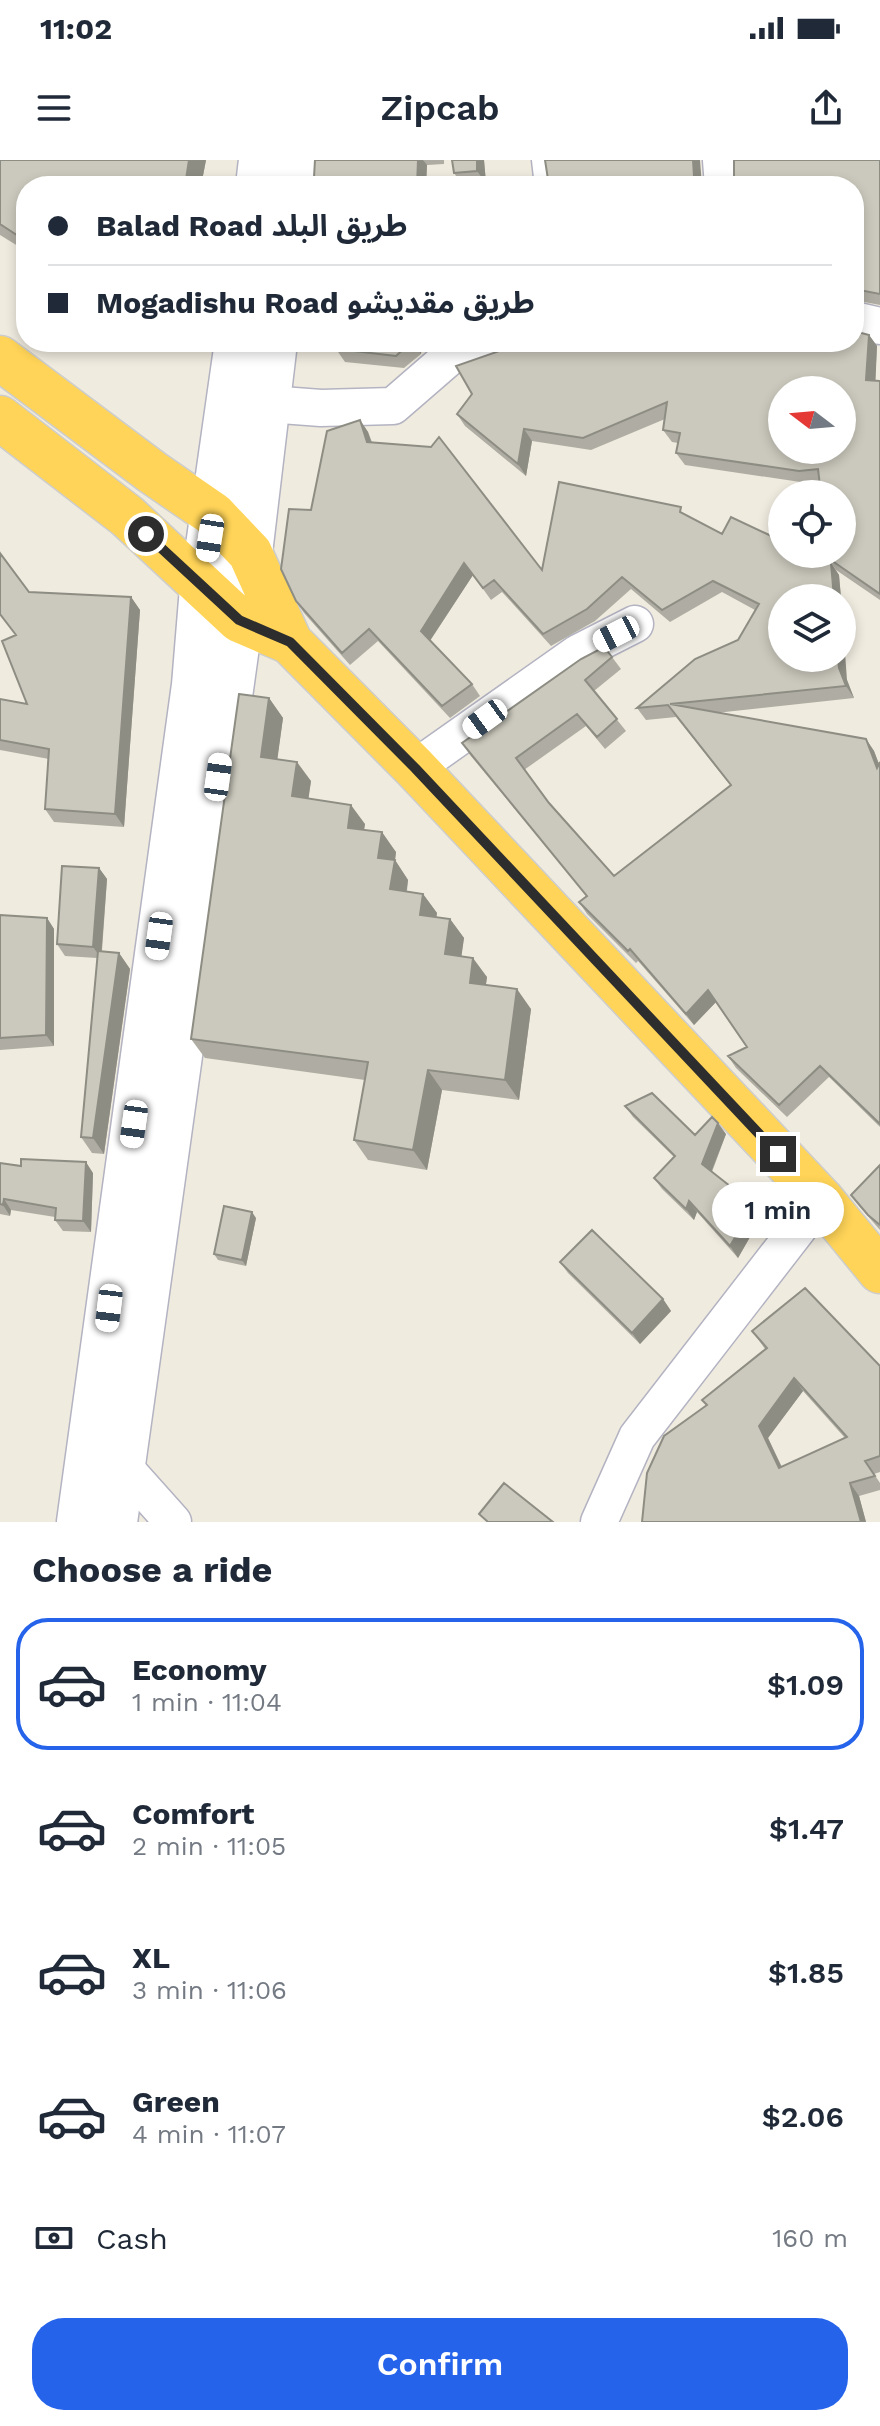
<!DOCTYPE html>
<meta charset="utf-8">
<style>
:root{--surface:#fff;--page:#f6f6f7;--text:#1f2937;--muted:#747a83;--line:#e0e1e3;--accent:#2563eb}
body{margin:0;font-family:"Work Sans","Noto Sans Arabic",sans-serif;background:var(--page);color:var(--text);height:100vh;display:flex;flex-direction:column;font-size:30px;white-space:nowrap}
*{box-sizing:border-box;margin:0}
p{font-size:26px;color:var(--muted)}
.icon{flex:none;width:44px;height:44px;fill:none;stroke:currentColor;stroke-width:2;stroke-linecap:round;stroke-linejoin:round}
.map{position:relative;height:1362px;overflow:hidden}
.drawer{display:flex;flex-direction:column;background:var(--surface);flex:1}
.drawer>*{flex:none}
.top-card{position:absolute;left:16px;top:16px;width:848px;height:176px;border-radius:32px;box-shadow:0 4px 12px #0003;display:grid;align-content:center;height:176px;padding:0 32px;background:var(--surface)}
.needle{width:52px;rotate:286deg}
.controls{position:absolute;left:768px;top:216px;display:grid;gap:16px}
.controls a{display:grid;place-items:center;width:88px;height:88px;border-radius:50%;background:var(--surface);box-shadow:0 4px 12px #0003;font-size:40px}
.end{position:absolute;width:36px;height:36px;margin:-18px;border:10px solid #2d2d2d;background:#fff;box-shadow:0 0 0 4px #fff}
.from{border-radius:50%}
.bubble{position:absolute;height:56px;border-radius:28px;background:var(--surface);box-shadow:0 4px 12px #0003;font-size:26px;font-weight:600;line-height:56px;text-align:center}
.car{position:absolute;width:24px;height:48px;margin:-24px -12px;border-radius:10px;box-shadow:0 0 6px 2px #0007;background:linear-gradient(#fff 24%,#345 0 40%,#fff 0 76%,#345 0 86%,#fff 0)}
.top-card b{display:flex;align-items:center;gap:28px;height:76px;font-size:30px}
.top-card b+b{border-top:2px solid var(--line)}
.top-card i{width:20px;height:20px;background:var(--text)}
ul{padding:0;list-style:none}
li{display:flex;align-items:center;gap:24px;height:132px;margin:0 16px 12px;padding:0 16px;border:4px solid transparent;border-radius:32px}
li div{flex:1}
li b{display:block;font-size:30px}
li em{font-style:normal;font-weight:600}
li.on{border-color:var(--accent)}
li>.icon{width:72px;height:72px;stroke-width:1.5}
h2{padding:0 32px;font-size:36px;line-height:96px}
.pay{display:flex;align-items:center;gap:20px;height:88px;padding:0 32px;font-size:30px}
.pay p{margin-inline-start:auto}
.button{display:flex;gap:16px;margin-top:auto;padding:16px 32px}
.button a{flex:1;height:92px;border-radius:32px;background:var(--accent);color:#fff;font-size:32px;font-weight:600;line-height:92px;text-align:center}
.status{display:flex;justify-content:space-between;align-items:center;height:56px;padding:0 40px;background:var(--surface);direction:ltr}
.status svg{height:22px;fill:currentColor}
header{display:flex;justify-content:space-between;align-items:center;height:104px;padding:0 32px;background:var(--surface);font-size:36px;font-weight:600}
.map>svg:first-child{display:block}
</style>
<div class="status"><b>11:02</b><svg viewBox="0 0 49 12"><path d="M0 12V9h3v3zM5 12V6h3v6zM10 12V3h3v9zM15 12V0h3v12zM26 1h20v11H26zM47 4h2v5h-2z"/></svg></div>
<header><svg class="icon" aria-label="menu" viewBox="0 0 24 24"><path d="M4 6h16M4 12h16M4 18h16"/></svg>Zipcab<svg class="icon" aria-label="share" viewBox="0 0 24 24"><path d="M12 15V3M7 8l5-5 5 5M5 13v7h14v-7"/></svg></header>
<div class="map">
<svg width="880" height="1362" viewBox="0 0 880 1362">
<rect width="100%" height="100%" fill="#f0ebdf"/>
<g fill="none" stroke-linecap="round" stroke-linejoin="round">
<defs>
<path id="service" d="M541,0L544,26"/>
<path id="minor" d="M721,0L723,26
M854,160L880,166
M268,244L321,248L393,246L453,194L495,182
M415,608L578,493L635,464
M123,1306L173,1362
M599,1362L637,1277L821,1039"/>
<path id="secondary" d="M258,26L261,0
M294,26L297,0
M79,1362L194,525L202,428L237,182
M115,1362L250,393L275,182"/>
<path id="trunk" d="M0,198L152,312L213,354L250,393L290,482L415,608L821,1039L880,1111
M0,258L127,356L239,460L290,482"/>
</defs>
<use href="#service" stroke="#b3b3c2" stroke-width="21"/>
<use href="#minor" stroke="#b3b3c2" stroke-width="39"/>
<use href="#secondary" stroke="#b3b3c2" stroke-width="47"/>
<use href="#trunk" stroke="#cdcdcd" stroke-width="47"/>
<use href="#service" stroke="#fff" stroke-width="18"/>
<use href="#minor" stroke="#fff" stroke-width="36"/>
<use href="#secondary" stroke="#fff" stroke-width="44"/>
<use href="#trunk" stroke="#ffd458" stroke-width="44"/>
</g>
<path fill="#afada3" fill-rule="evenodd" d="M0,0H206L201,26H26V91L0,75Z
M315,0H444V4L427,5L426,26H319V24L314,17Z
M484,0L486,23L463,26L454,13Z
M880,0V145L854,140V26Z
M869,175L877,186L875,221H880V440L836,410L828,398L819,322L807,323L685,305L676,293L678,283L672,282L663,270L665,259L591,290L532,281L526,316L465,266L457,254Z
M337,182H422L421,194L404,208L345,202L336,189Z
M360,260L368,272L372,282L542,410L687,356L722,374L831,403L839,415L841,438H782L847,520L854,538L716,553L866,579L874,591L879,604L880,602V967L829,917L787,957L736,908L728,896L747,887L716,842L694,865L638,801L636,803L587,754L579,742L587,736L470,595L462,583L612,497L621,509L594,531L626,571L605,589L586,566L524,610L549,643L614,716L731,626L676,557L646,560L637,548L738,480L755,450L722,432L670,462L631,429L595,461L551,486L502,432L491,440L473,415L430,481L472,524L480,536L450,558L378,481L350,505L304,453L296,441L311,350Z
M29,432L131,437L140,450L124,667L54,662L45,649L49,599L0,590V539L27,544L15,475Z
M269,538L283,558L277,599L311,621L308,639L365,664L364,670L396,692L395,700L408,720L407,731L423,734L437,753L436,757L450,759L464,778L461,796L487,817L486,825L531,849L519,940L442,930L427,1010L368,1000L354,980L365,920L205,898L191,879Z
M99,708L107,719L102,791L119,793L130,809L104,994L92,993L81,977L97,798L65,796L57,784Z
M0,755L47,758L54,769V886L0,890Z
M625,946L695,975L726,974L712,1012L762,1056L738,1098L697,1052L694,1060L662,1029L654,1018L674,997L633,957Z
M0,1003L93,1013L91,1072L63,1071L55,1060V1057L11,1050L10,1056L0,1054Z
M880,1005V1070L860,1047L851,1035Z
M256,1058L246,1106L218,1100L214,1094Z
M560,1102L663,1139L671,1151L640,1184L568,1113Z
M752,1171L880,1206V1312L874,1314L880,1323V1330L859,1336L866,1362H642L706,1246L765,1189ZM803,1231L845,1278L782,1307L768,1278Z"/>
<path fill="#8e8d84" d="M189,0H206L201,26H185Z
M418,0H423L427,5L426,26H417Z
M477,0H484L486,23L477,11Z
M693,0H700L702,26H698L694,16Z
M869,175L877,186L875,232L866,220Z
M413,182H422L421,194Z
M360,260L368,272L375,293L367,282Z
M524,269L532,281L526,316L518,304Z
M464,403L473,415L429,482L421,471Z
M831,403L839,415L841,438H834Z
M131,437L140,450L124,667L115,654Z
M842,452L847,520L854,538L846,526L839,508L838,498H842Z
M269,538L283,558L275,617L261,597Z
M866,579L874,591L880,607L877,608Z
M297,602L311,621L306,656L292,636Z
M351,645L365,664L361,687L348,668Z
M382,672L396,692L395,700L408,720L404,749L390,729L378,698Z
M99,708L107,719L101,798L93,787Z
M423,734L437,753L434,775L420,755Z
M47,758L54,769V886L46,875Z
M450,759L464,778L459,814L445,794Z
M119,793L130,809L104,994L93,978Z
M473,798L487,817L483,843L470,823Z
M517,829L531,849L519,940L505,920Z
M708,830L716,842L694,865L686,854Z
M428,910L442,930L427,1010L413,990Z
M718,963L726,974L710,1015L702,1004Z
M86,1002L93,1013L91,1072L83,1061Z
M4,1039L11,1050L10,1056L3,1045Z
M689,1041L697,1052L694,1060L686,1049Z
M754,1045L762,1056L738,1098L730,1086Z
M252,1052L256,1058L246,1106L242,1100Z
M663,1139L671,1151L640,1184L632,1173Z
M794,1218L803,1231L768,1278L788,1321L779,1308L759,1266Z
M850,1323L859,1336L866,1362H861Z"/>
<path fill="#cbc9bd" stroke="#8e8d84" stroke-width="2" fill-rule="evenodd" d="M0,0H189L185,26H26V81L0,64Z
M315,0H418L417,26H319V17H314Z
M452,0H477V11L454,13Z
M545,0H693L694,16L698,26H549Z
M734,0H880V134L854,129V26H731L734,22Z
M854,171L869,175L866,220L880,221V434L828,398L827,394H842V334H821L818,309L799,311L676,293L680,273L663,270L667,242L583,278L524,269L518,304L457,254L472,234L456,206L525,182H854ZM782,230H842V290H782Z
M337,182H411L396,196L336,189Z
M360,260L367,282L431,287L439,277L542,410L559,322L681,347L680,352L722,374L731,357L782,381V394H811L831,403L834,438H782V498H838L839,508L846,526L670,544L866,579L877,608L880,602V964L820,906L779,945L728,896L747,887L708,830L686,854L630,789L628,791L579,742L587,736L462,583L581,499L604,487L612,497L585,520L617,559L597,577L577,554L516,598L549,643L614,716L731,625L668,545L637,548L695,499L738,480L759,444L713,421L662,450L622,417L587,449L543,474L494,420L483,428L464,403L421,471L472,524L442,546L369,469L342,493L296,441L281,409L289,349L311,350L327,271Z
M0,393L29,432L131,437L115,654L45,649L49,589L0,580V539L27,544L2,481L16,475L0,454Z
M239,534L269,538L261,597L297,602L292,636L351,645L348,668L382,672L378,698L395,700L390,729L423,734L420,755L450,759L445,794L473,798L470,823L517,829L505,920L428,910L413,990L354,980L368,902L191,879Z
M62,706L99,708L93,787L57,784Z
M0,755L47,758L46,875L0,878Z
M98,791L119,793L93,978L81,977Z
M652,933L695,975L712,957L718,963L702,1004L754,1045L730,1086L689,1041L686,1049L654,1018L675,996L625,946Z
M21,999L86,1002L83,1061L55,1060L56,1048L4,1039L3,1045L0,1044V1003L21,1006Z
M880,1005V1065L868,1055L851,1035Z
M224,1046L252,1052L242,1100L214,1094Z
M592,1070L663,1139L632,1173L560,1102Z
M805,1128L880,1206V1296L865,1301L875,1316L850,1323L861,1362H642L647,1313L664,1276L707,1245L702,1240L767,1188L752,1171ZM794,1218L847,1277L779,1308L759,1266Z
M504,1323L553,1362H488L479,1354Z"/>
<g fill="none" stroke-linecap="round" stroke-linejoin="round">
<path stroke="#2d2d2d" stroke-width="10" d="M146,374L239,460L290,482L415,608L778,994"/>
</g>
</svg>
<div class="controls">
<a><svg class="needle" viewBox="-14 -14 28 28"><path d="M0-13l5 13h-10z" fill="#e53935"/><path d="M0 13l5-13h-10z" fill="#747a83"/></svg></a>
<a><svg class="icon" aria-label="locate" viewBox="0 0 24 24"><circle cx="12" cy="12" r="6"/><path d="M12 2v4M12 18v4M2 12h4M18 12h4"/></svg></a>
<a><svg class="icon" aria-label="layers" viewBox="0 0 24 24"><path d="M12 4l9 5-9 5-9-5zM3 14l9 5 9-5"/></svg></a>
</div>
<i class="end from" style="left:146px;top:374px"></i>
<i class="end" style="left:778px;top:994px"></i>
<div class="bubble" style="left:712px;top:1022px;width:132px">1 min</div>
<i class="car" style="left:210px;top:378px;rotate:189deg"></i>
<i class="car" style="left:616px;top:474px;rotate:243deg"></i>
<i class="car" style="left:485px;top:559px;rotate:234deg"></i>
<i class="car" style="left:218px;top:617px;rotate:8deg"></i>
<i class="car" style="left:159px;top:776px;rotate:188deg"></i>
<i class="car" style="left:134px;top:964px;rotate:188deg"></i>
<i class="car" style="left:109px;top:1148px;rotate:187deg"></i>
<div class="top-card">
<b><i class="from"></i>Balad Road طريق البلد</b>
<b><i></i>Mogadishu Road طريق مقديشو</b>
</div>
</div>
<section class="drawer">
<h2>Choose a ride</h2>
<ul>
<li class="on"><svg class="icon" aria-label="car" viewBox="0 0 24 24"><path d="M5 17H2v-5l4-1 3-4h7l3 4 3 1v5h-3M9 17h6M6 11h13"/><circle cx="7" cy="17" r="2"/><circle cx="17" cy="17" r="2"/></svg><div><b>Economy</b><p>1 min · 11:04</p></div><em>$1.09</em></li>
<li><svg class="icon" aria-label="car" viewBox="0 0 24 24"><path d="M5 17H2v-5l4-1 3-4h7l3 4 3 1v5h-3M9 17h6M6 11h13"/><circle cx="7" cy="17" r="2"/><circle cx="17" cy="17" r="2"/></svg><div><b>Comfort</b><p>2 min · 11:05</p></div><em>$1.47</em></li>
<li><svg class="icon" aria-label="car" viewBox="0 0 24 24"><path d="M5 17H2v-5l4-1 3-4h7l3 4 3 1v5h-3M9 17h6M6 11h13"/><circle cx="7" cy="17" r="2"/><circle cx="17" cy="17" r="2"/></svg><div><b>XL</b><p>3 min · 11:06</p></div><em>$1.85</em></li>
<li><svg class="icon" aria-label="car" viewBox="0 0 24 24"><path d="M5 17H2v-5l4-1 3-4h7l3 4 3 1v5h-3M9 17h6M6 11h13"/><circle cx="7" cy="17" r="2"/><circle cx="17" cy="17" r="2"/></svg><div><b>Green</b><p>4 min · 11:07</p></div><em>$2.06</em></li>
</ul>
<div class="pay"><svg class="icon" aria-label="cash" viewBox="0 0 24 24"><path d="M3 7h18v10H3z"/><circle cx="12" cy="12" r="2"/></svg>Cash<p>160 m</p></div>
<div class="button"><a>Confirm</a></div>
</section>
